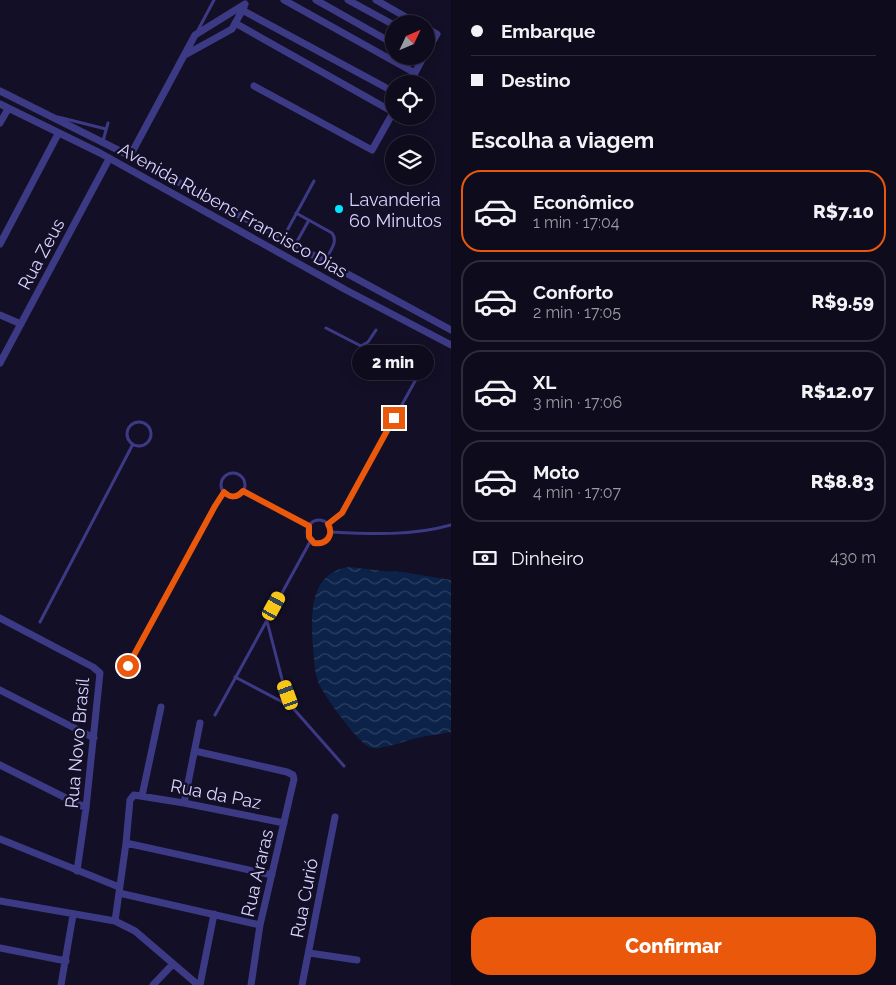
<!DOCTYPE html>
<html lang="pt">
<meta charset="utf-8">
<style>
:root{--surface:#0e0b1c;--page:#171425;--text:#f1f3f6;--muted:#9b9ba3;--line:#2e2b3b;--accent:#ea580c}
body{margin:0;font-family:Raleway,sans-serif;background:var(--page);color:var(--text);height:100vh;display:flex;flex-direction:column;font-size:19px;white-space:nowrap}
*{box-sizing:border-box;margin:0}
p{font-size:16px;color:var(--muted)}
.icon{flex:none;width:28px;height:28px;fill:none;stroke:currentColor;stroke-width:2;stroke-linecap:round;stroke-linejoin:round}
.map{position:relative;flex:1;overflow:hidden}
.drawer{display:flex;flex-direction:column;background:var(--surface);width:445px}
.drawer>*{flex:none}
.hud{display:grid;align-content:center;height:110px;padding:0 20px;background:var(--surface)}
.needle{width:32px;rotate:46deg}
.buttons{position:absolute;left:385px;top:15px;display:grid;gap:10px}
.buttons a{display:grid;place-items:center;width:50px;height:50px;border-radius:50%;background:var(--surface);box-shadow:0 2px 12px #0003,0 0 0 1px var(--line);font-size:25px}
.end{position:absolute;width:22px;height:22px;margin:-11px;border:6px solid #ea580c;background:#fff;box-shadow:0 0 0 2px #fff}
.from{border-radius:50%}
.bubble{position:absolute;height:35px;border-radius:18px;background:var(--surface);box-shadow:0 2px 12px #0003,0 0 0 1px var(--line);font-size:16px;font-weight:800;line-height:35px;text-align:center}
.car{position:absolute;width:15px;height:30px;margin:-15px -8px;border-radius:6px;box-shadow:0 0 4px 1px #0007;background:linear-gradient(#f5c518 24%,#345 0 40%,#f5c518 0 76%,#345 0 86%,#f5c518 0)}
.hud b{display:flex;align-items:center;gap:18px;height:48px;font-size:19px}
.hud b+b{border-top:1px solid var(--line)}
.hud i{width:12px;height:12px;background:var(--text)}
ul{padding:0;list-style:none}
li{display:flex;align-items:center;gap:15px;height:82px;margin:0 10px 8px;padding:0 10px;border:2px solid var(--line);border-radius:20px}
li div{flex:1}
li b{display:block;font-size:19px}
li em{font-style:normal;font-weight:800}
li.active{border-color:var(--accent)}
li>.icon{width:45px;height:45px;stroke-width:1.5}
h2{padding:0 20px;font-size:22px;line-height:60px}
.pay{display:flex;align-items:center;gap:12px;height:55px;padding:0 20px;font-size:19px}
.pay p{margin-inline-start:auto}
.cta{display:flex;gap:10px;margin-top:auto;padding:10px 20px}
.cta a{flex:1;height:58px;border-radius:20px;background:var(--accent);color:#fff;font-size:20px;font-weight:800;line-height:58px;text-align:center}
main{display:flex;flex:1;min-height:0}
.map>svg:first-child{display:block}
</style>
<main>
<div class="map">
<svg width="451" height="985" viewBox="0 0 451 985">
<defs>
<pattern id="water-waves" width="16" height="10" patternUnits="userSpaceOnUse" patternTransform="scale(1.25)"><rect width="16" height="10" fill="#0c2248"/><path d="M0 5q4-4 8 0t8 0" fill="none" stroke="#2f4163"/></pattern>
</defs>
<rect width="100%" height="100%" fill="#130f26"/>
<path fill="url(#water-waves)" d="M350,567L382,571L403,572L451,580V732C440,735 428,735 417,738C405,741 392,746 380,748C377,749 371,748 369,747C355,739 326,698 319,684C314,672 314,659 313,646C311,614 309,572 350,567Z"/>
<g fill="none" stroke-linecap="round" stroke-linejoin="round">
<path stroke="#3d3a85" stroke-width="3" d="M197,32L214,0
M58,117L106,129
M103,141L108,123
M296,213L332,233C339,242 329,252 325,261
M283,238L314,181
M295,245L309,220
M326,328L361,346L368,342L376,330
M127 434a12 12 0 1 1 24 0a12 12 0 1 1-24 0Z
M221 485a12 12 0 1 1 24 0a12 12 0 1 1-24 0Z
M243,491L309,526
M307 532a12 12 0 1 1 24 0a12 12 0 1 1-24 0Z
M328,524L342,513L430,354
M331,532C370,534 413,536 451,525
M267,621L283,683L292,707L344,766
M40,622L133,444
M129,666L215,506L224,492
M235,677L292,707
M215,715L311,540"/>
<path stroke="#3d3a85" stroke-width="7" d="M284,0L415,73
M316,0L394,44
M348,0L394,25
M376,0L418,24
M242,10L394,92
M235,23L393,112
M426,28L437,34L426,53
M185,55L232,29L244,7
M409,84L424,56
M254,86L372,150L394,111
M0,91L130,156L451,330
M0,104L100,153L346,290L451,345
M0,123L8,109
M130,156L195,35L245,4
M0,244L58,134
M0,315L21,324
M0,363L109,159
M0,618L93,667L100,673L86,808L77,871
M0,690L94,738
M195,751L287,772L293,775L294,779L260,925L251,985
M0,765L86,808
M142,796L161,707
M184,803L200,723
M0,839L119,887
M126,843L272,875
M119,893L260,925
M0,901L115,921L135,931L198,985
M115,921L126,843L130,800L134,795L184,803L284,823
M0,948L66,961
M309,953L357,960
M61,985L73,915
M153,985L173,964
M200,985L214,914
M302,985L335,817"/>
</g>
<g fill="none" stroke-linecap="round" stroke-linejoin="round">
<path stroke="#ea580c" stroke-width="6" d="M128,666L215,506L224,492C230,498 237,498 243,491L309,526V537L314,543C327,545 334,535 328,524L342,513L394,418"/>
</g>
<circle fill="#00e5ff" stroke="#130f26" stroke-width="2" cx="339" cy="209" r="5"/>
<g text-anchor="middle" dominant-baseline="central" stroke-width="5" stroke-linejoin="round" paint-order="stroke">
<g font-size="18" fill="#d9d4ff" stroke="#130f26" text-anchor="start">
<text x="349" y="199">Lavanderia<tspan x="349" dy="21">60 Minutos</tspan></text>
</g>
<g font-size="18" fill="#d9d4ff" stroke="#130f26">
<text transform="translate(233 210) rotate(29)">Avenida Rubens Francisco Dias</text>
<text transform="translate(41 254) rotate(-62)">Rua Zeus</text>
<text transform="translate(77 743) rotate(-85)">Rua Novo Brasíl</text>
<text transform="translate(216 794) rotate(11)">Rua da Paz</text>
<text transform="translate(257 873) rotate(-77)">Rua Araras</text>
<text transform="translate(304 898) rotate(-79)">Rua Curió</text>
</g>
</g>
</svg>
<div class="buttons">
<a><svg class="needle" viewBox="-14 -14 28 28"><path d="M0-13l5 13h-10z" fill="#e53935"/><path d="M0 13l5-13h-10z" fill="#9b9ba3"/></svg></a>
<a><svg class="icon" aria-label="locate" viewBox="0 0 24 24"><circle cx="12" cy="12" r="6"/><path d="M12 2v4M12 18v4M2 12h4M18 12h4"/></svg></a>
<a><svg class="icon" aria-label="layers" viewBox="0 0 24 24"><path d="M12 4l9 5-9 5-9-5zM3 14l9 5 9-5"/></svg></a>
</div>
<i class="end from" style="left:128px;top:666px"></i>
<i class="end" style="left:394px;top:418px"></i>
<div class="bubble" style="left:352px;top:345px;width:82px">2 min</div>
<i class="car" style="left:274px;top:606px;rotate:29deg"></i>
<i class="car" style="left:288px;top:695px;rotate:340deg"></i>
</div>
<section class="drawer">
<div class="hud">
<b><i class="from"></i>Embarque</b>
<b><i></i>Destino</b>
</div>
<h2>Escolha a viagem</h2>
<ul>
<li class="active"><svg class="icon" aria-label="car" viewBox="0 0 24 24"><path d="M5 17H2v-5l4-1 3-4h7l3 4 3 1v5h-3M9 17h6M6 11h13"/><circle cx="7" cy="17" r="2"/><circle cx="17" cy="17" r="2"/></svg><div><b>Econômico</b><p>1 min · 17:04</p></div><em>R$7.10</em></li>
<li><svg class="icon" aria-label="car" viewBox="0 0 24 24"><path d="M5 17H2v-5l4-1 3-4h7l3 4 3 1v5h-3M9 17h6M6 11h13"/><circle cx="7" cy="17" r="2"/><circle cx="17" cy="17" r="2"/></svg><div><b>Conforto</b><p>2 min · 17:05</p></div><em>R$9.59</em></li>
<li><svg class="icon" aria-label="car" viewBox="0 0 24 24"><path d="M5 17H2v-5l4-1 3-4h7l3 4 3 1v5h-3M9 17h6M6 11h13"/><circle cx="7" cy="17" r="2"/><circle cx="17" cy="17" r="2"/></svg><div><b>XL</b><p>3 min · 17:06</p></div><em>R$12.07</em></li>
<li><svg class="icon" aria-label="car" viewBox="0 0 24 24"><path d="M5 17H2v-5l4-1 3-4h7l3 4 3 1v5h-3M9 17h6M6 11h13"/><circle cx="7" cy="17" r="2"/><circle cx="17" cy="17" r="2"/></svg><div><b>Moto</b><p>4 min · 17:07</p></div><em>R$8.83</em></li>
</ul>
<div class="pay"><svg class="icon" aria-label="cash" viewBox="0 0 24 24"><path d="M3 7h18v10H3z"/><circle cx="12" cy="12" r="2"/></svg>Dinheiro<p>430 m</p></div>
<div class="cta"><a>Confirmar</a></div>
</section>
</main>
